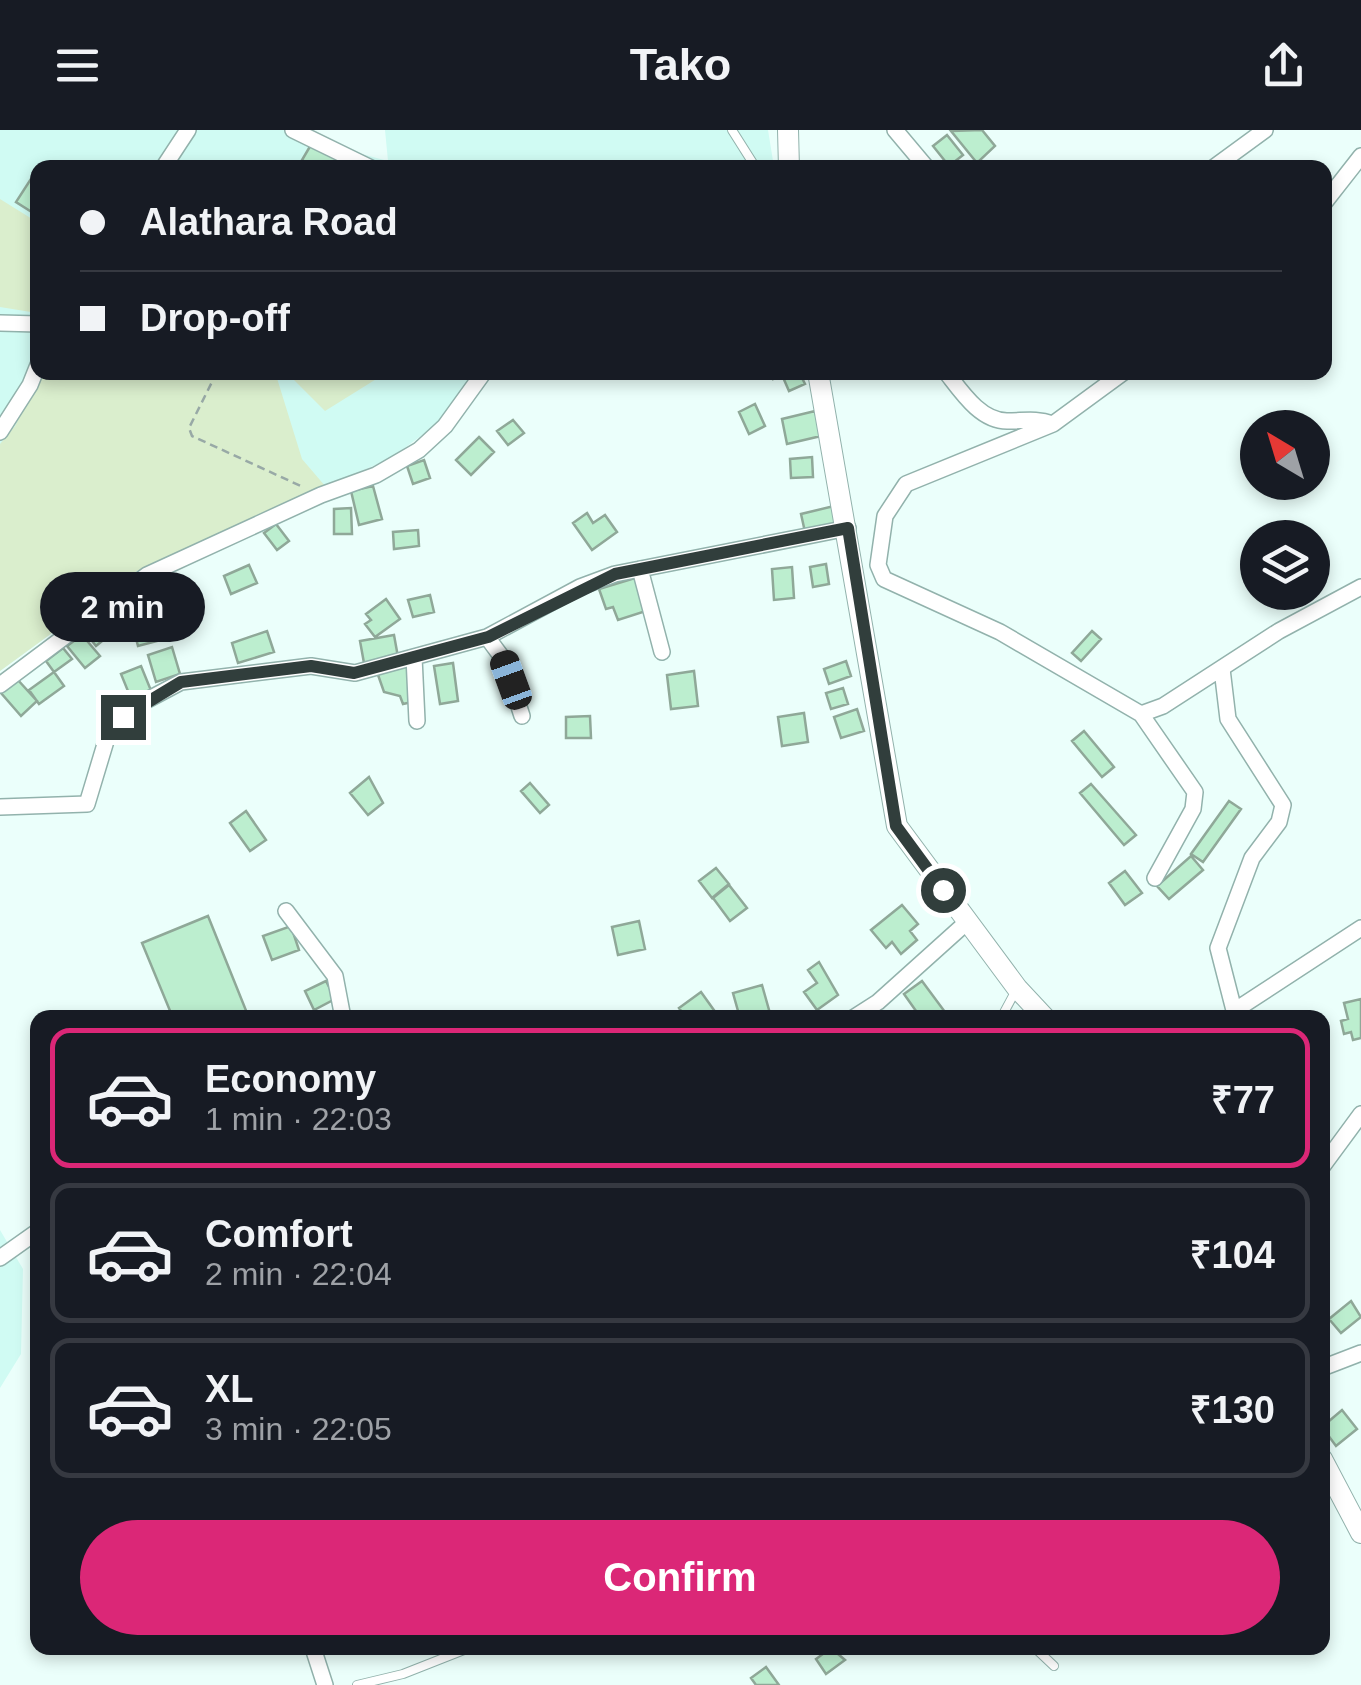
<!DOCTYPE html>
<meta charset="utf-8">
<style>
:root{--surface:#171b24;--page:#20242c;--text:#f1f3f6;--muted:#9ea1a6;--line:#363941;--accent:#db2777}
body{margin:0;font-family:Helvetica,sans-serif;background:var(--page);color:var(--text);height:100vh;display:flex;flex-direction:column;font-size:38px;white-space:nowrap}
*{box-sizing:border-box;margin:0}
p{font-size:32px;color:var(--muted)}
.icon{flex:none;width:55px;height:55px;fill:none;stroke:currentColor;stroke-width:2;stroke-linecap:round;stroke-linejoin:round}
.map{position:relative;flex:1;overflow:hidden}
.details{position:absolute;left:30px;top:880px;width:1300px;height:645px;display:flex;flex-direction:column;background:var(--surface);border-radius:20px;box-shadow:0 5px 15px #0003}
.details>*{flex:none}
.banner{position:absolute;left:30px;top:30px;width:1302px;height:220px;border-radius:20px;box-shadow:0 5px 15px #0003;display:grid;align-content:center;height:220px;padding:0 50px;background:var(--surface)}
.needle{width:65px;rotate:322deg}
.buttons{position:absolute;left:1240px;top:280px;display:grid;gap:20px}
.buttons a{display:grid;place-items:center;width:90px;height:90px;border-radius:50%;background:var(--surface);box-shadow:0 5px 15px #0003;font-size:50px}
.end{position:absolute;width:45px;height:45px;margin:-22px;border:12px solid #313e3c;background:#fff;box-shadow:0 0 0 5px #fff}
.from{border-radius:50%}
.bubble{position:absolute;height:70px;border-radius:35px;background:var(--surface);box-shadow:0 5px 15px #0003;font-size:32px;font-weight:800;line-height:70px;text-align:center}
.car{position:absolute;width:30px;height:60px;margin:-30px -15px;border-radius:12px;box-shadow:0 0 8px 2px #0007;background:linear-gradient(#222 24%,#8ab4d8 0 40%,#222 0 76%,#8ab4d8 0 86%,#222 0)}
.banner b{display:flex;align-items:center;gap:35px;height:95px;font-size:38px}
.banner b+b{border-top:2px solid var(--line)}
.banner i{width:25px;height:25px;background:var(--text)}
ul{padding:18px 0 0;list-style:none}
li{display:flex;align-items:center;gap:30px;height:140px;margin:0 20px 15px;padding:0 30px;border:5px solid var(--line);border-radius:20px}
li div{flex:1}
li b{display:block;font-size:38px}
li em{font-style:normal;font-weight:800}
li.selected{border-color:var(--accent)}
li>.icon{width:90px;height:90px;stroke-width:1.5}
.cta{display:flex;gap:20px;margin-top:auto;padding:20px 50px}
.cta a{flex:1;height:115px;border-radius:60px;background:var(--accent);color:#fff;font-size:40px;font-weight:800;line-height:115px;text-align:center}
header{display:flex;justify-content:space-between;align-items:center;height:130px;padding:0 50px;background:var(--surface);font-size:45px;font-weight:800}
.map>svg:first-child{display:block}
</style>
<header><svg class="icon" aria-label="menu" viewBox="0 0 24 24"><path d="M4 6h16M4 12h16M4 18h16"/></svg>Tako<svg class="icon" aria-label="share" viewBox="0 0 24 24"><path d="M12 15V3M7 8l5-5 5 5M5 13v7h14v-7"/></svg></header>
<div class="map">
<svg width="1361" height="1555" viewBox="0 0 1361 1555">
<rect width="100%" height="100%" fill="#ebfffb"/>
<path fill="#d0fbf3" d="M0,0H308L354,22L388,31L385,0H768L774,37L532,38L502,31L429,38H38V242L473,243L440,292L391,328L137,441L0,541Z
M0,1100L23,1139L21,1224L0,1258Z"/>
<path fill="#daeecd" d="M0,69L37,92V183L0,177Z
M267,242L276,245L302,329L326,357L137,441L0,541V314L15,296L42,243Z
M287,243H386L325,281Z"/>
<path fill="#bceecf" stroke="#8fa898" stroke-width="2.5" d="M982,0L995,16L977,33L951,1Z
M947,5L963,25L949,36L933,16Z
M312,13L343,30L339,38H317L302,30Z
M38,38V86L16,72Z
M770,242H799L805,254L789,261L782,245L773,249Z
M755,274L765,296L749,304L739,282Z
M815,281L821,306L787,314L782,289Z
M513,290L524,303L508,315L497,301Z
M479,307L494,322L471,345L456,330Z
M812,327L813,347L791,348L790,329Z
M424,330L430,348L413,354L407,336Z
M373,356L382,389L359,395L351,361Z
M834,376L838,395L805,402L801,384Z
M351,378L352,404H334V379Z
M587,383L593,393L605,385L617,402L592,420L573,393Z
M276,394L289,411L277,420L264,403Z
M418,400L419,416L394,419L393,402Z
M826,434L829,454L813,457L810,437Z
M249,435L257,453L231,464L224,446Z
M792,437L794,468L774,470L772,439Z
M635,448L646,481L618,490L613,477L606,479L599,459Z
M430,465L434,482L413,487L408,470Z
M386,469L400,489L375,507L365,494L371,490L366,484Z
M93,488L107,507L96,516L81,497Z
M163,489L168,508L138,516L133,497Z
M267,501L274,522L238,533L232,513Z
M1092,501L1101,509L1081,531L1072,523Z
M82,505L100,526L85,538L67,516Z
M394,505L398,527L364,533L360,511Z
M172,517L180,544L156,552L148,525Z
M63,518L72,529L54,542L46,531Z
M846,531L851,546L829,554L824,539Z
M409,533L412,572L403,574L400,566L384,562L377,542Z
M453,533L458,571L440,574L434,536Z
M141,536L152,563L132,571L121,544Z
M694,541L698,576L671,579L667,545Z
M54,542L64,556L39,574L29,560Z
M17,549L37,571L21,586L1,563Z
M843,558L848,574L831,579L826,563Z
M857,579L864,601L841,608L834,587Z
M804,583L808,612L782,616L778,587Z
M590,586L591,608H566V587Z
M1084,601L1114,637L1102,647L1072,611Z
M369,647L383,673L368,685L350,663Z
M530,653L549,675L540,683L521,661Z
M1091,654L1136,705L1124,715L1080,663Z
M1229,671L1241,679L1203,732L1191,724Z
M246,681L266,710L250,721L230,693Z
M1191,726L1203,740L1169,769L1157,756Z
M716,738L729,754L712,768L699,751Z
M1125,741L1142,763L1125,775L1109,753Z
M729,755L747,778L730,791L713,768Z
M902,775L918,794L910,801L917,810L901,824L892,812L886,818L871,800Z
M208,786L249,888H173L142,813Z
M639,791L645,819L618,825L612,797Z
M291,796L299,820L272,830L263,806Z
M819,832L838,865L817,880L804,862L817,853L808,840Z
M326,851L335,869L314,880L305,861Z
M922,851L945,882L938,888H921L904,864Z
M762,855L771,887L740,888L733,863Z
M701,862L716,883L709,888H686L679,878Z
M1361,869V908L1353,910L1351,902L1344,904L1341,891L1348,889L1344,873Z
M1351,1171L1361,1187L1341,1203L1329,1189Z
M1342,1280L1357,1299L1336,1316L1322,1297Z
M831,1518L845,1530L826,1544L816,1529Z
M766,1537L779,1555H756L751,1548Z"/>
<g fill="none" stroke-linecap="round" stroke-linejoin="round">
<defs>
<path id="lane" d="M732,0L756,38
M1001,888L1015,862
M1035,1518L1054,1536
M357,1555L403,1544L469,1518"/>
<path id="street" d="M293,0L371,38
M895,0L927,38
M163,38L188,0
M1213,38L1265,0
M1325,72L1361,26
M0,193L38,194
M946,242C961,261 980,291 1007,291C1025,291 1035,288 1053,294
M1124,242L1053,294L906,354L885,386L878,435L884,449L1000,502L1141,584L1163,576L1279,501L1361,457
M0,302L30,255L38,235
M640,439L662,522
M487,507L504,530L522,586
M414,527L417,591
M1222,539L1228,589L1283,675L1279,692L1252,728L1218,818L1236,888
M0,555L147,445L321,365L376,345L419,320L445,296L484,242
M1141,584L1195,662L1193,679L1155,748
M0,677L87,674L109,601L134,577L181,552L311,536L355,543L487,507L580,457L615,444L848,398
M286,781L335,846L343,888
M1234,881L1361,798
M853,888L878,872L967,792
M1322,1037L1361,984
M0,1128L38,1101
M1322,1238L1361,1223
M313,1518L325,1555"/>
<path id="secondary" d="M788,0L789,38
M818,242L897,696L1017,858L1045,888
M1322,1329L1361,1403"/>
</defs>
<use href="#lane" stroke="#92b2ac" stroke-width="10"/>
<use href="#street" stroke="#92b2ac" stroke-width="18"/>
<use href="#secondary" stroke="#92b2ac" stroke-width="22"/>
<path stroke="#98a9a6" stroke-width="2.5" stroke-dasharray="8 5" stroke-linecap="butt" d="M217,242L189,298L192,306L303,357"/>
<use href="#lane" stroke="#fff" stroke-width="8"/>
<use href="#street" stroke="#fff" stroke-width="15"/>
<use href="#secondary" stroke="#fff" stroke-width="20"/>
</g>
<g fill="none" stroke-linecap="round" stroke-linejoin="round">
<path stroke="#313e3c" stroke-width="12" d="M123,587L181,552L311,536L354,543L488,507L615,444L848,398L896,696L943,760"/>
</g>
</svg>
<div class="buttons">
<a><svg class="needle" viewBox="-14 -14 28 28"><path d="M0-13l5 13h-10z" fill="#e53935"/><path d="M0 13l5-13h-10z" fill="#9ea1a6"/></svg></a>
<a><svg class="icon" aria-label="layers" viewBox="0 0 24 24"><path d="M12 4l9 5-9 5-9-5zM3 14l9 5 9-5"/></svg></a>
</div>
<i class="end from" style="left:943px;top:760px"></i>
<i class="end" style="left:123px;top:587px"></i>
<div class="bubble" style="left:40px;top:442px;width:165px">2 min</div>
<i class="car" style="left:511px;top:550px;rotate:340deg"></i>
<div class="banner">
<b><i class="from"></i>Alathara Road</b>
<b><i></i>Drop-off</b>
</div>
<section class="details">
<ul>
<li class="selected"><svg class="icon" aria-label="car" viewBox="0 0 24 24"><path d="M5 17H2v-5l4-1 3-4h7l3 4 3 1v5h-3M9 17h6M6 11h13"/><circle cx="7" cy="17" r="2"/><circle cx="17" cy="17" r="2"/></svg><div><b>Economy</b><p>1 min · 22:03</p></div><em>₹77</em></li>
<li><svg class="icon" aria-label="car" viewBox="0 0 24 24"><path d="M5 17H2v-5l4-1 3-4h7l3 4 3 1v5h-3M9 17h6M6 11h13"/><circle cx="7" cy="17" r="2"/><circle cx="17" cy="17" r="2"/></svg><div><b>Comfort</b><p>2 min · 22:04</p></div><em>₹104</em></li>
<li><svg class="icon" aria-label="car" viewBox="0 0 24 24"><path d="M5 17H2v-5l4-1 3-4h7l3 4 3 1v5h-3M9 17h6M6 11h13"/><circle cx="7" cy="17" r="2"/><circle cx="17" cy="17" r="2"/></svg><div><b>XL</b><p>3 min · 22:05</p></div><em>₹130</em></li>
</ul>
<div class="cta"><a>Confirm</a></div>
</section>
</div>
